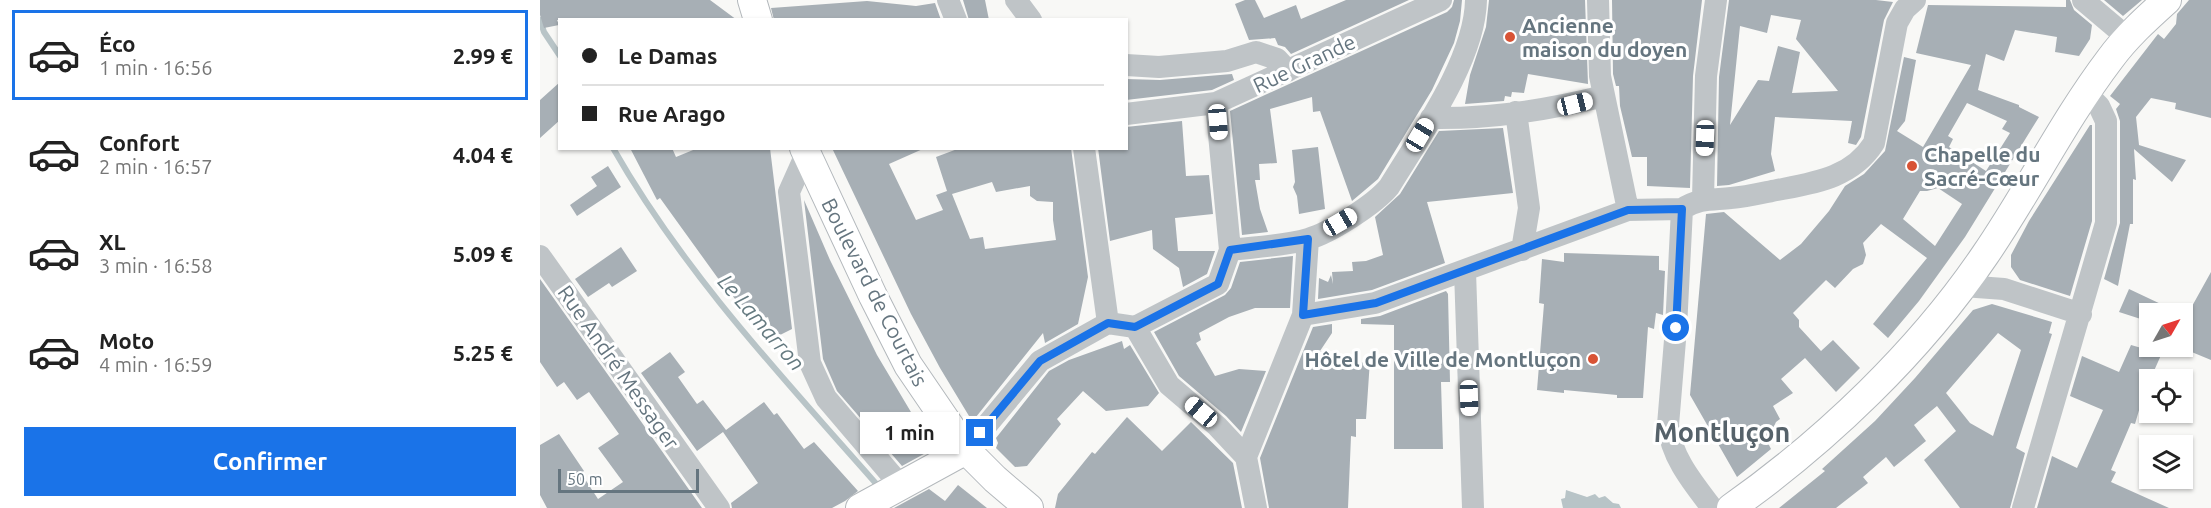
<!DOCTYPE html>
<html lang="fr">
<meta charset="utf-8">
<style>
:root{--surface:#fff;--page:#f2f2f2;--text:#222;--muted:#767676;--line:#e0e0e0;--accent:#1a73e8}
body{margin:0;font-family:Ubuntu,sans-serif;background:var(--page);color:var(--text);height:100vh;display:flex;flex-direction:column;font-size:22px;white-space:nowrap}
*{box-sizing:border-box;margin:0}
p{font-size:20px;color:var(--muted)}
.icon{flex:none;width:33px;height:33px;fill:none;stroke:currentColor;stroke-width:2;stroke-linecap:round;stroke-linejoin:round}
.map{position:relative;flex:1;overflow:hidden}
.sheet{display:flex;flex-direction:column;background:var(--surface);width:540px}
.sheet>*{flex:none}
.top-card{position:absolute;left:18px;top:18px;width:570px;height:132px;border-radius:0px;box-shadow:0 2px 4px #0004;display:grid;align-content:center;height:132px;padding:0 24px;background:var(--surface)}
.needle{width:39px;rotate:51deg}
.controls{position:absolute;left:1599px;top:303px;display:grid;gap:12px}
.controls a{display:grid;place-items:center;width:54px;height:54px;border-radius:0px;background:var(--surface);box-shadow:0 2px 4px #0004;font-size:30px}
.scale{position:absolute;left:18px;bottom:15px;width:141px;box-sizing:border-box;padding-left:6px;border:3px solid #65757f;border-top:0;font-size:16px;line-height:21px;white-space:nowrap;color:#65757f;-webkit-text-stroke:4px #fff;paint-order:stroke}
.end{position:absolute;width:27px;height:27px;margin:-14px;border:8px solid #1a73e8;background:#fff;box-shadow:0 0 0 3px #fff}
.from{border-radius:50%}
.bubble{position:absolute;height:42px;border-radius:0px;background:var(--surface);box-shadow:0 2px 4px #0004;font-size:20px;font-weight:700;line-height:42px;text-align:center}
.car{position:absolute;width:18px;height:36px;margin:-18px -9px;border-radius:8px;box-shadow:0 0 4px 2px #0007;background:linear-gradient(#fff 24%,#345 0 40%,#fff 0 76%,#345 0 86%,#fff 0)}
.top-card b{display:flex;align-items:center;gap:21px;height:57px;font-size:22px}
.top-card b+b{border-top:2px solid var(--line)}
.top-card i{width:15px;height:15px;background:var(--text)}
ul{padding:10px 0 0;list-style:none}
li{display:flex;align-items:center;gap:18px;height:90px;margin:0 12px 9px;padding:0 12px;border:3px solid transparent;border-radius:0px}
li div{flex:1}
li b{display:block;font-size:22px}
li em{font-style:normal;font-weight:700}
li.on{border-color:var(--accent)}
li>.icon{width:54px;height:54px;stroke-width:1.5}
.cta{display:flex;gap:12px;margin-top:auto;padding:12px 24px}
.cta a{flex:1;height:69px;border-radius:0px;background:var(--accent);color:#fff;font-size:24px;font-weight:700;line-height:69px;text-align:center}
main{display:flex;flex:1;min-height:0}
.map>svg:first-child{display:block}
</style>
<main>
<section class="sheet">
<ul>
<li class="on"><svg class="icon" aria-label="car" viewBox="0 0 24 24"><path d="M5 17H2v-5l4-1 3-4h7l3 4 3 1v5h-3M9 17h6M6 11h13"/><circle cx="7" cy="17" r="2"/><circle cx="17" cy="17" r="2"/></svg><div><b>Éco</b><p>1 min · 16:56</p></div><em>2.99 €</em></li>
<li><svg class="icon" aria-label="car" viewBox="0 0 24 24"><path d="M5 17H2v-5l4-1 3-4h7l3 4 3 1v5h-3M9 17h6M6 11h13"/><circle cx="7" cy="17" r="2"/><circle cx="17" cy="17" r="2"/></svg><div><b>Confort</b><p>2 min · 16:57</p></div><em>4.04 €</em></li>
<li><svg class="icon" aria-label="car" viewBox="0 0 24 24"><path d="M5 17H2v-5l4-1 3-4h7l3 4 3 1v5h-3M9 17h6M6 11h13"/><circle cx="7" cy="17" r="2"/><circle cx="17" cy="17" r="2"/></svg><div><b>XL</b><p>3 min · 16:58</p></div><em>5.09 €</em></li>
<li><svg class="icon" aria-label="car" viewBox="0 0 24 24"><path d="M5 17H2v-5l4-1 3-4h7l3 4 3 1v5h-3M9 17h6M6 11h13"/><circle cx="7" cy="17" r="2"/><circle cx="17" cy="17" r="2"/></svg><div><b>Moto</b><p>4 min · 16:59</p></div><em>5.25 €</em></li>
</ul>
<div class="cta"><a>Confirmer</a></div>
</section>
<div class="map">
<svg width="1671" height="508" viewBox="0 0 1671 508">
<rect width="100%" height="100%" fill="#f8f8f6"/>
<path fill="#b8c4c7" d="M1026,490L1047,497L1055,494L1059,498L1065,496L1073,503L1079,504L1081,508H1023L1021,499L1025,498Z"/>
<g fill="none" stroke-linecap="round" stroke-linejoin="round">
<path stroke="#b8c4c7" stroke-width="6" d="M0,20L4,32L20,56
M73,148C144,273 245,380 339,487"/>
</g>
<path fill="#a7afb5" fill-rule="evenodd" d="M0,0H170L197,20H17L19,25L4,28L0,15Z
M423,0H445L449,20H429Z
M705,0H715L724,18L756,5L761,19L806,0H869L751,54L745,47L738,45L735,38L709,40L695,4Z
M914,0H922L920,21L914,43L892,90L838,179L812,201L780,111L773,112L772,97L730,109L737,163L719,164L720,180H715L720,209L728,232L702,235L690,111L907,12L912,7Z
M949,0H1045L1048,84L988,74L984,93L972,92L971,97L965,96L964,101L925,104L930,75L946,27Z
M1072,0H1162L1153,76L1150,188L1107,186V157H1092L1080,106L1079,86H1076L1073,74Z
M1189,0H1336L1353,2L1344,20L1321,137L1316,145L1308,143L1312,121L1235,117L1231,154L1235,171L1189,185L1177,186L1179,77ZM1231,15L1261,20L1256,39L1298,91L1252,93L1260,52L1238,46L1229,81L1218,80L1190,125L1200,26L1227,33Z
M1526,0H1530L1534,10L1552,25L1550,39L1539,56L1515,52L1517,37L1475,30L1464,61L1446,54L1438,90L1479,105V107L1499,117L1425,237L1379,301L1348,338L1333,324L1387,258L1341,224L1323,243L1326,255L1323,264L1313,269L1295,288L1286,280L1253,313L1259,320V327L1281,351L1293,340L1320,368L1296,392L1265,358L1241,379L1253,393L1233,406L1240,419L1236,422L1227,441L1231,449L1197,477L1150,395L1166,214L1184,212L1240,260L1261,244L1289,211L1305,186L1324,174L1345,151L1364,57L1376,60L1365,121L1357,131L1383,147L1431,65L1376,53L1388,5L1526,7ZM1427,103L1467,121L1462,129L1470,133L1446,171L1409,147L1413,139L1408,136ZM1398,188L1422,204L1395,246L1363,219L1380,191H1387Z
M1564,0H1602L1583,16Z
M1649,0H1671V118L1635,109L1636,103L1611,98L1596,117L1599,145L1646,160L1632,182L1594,149L1596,180L1593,179V224H1590L1578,286L1564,279L1580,223V121L1576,109L1580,104L1570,96L1618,34L1624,39L1636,24L1637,14Z
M327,1L376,6L395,3L401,20H234L231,8Z
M692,74L694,80L672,90L586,100V79L620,80Z
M20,82V120L0,138V100Z
M642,121L646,176L669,175L673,214L635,218L638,251H675L667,274L643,287L639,268L613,249L612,230L570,241L558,148H586V127Z
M1550,125H1552V221L1530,296L1480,280L1471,267V255L1489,221Z
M963,128L973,193L887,202L905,263L832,290L778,299L779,278L788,282L791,275L793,284L792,272L813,271L812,262L826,261L843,255L835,217L860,194L899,131Z
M778,147L785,209L759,214L757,196L753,187L755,182L752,150Z
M90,148H132L136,157L158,148H230L252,329L234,338L228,317L214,322L177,277L120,198L117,200Z
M292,148H385L349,164L376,220L403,210L396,195L407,191L396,157L420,148H531L548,277L538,324L505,343L503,333L436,417L429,416L400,368L371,314ZM452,182L456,192L490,186V196L497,201L513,202V220L516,240L445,249L443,237L430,239L412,194Z
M68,166L81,187L37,216L30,205L57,186L51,177Z
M264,200L290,260L337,355L393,449L362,466L297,391L283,359Z
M81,247L97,271L72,287L69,283L48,297L35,279Z
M1024,253L1119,256V270L1125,271L1123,315L1116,313L1114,329L1108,327L1103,398H1077V395L1024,390V393L997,390L1004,304L999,303L1002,259L1024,262Z
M753,256L750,308H715L689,317L659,333L661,340L656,343L675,376L699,369L726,371L701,432L686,416L639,376L614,332L685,295L691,288L700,262Z
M1671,272V360L1642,348V304L1651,308Z
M0,279L88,403L162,508H7L0,495V445L19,434L44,471L41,473L58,499L83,482L58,448L79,434L49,392L37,400L24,382L17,387L0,362Z
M1589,289L1642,314H1610V322L1579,312Z
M906,291L908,294L910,382H901L903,449H854V325L821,324V319L840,316Z
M1452,304L1512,322L1509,333L1512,334L1476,448L1485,453L1470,508H1420L1384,460L1416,431L1397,406L1374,425L1386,441L1354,467L1346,457L1323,477L1328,483L1296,508H1239L1285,471L1282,469L1335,421L1375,378L1433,310ZM1458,333L1481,350L1453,436L1430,423L1406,393Z
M792,324V333L780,351L788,353L783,366H812L830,360L826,419H816V437L811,436L808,508H729L720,458L773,327Z
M582,341L584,349L590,345L619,393L608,406L566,411L543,391L517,419L521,424L487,466L475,467L456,448L458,443L456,438L509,371L529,360Z
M1591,345L1605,349V346H1625L1610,380L1607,387V402L1602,400L1595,424L1591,423L1571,470L1576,472L1571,482L1629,508H1497L1512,456L1537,468L1563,410L1530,396L1542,356L1579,372Z
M130,352L145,372L138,377L157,404L163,400L186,430L224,402L234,415L237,413L264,449L274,442L318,491L305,501L292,508H192L191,503L218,483L183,432L157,451L101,373Z
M587,417L622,451L651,422L693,463L702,508H515L518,494L552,452L555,454Z
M418,485L447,508H354L389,489L405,501Z"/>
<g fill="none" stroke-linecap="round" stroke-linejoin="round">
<defs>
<path id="major" d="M212,0L218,20
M264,148L333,296L368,365L426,450L455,479L489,508
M320,508L426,450
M1191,508C1286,441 1380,351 1445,255C1489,191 1523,121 1570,59C1586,37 1607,18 1627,0"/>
</defs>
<use href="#major" stroke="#b3b8bc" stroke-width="30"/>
<path stroke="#bfc4c7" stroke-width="22" d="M408,0L416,20
M476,0L491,20
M1058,0L1060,76L1088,210
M1543,0L1588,38
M586,65L619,67L687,61L716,52L737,59L748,71
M976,112L989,208L982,250
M586,114L676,103L901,0
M891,118C948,119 1008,110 1064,96
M544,148L568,323
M266,154L249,192L270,363L286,398L361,486
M1163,199L1166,76L1176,0
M1142,209C1159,198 1172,200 1191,198C1206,197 1222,193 1237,190C1274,183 1312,178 1334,143L1357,23L1365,9L1375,0
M690,250C714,247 744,246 768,239C790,233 835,204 849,187C880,136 935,60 936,0
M0,256L179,508
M925,271L933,508
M1423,286L1464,289L1541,314
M763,315L835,303L1088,210L1142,209L1136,328L1128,425C1131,457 1153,483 1172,508
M568,323L595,327L678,284L690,250L676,103
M595,327L629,385L677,426L706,457
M426,450L500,361L568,323
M716,508L706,457L763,315L768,239
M1483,508L1566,223V121L1559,106L1546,93"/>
<use href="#major" stroke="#fff" stroke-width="28"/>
</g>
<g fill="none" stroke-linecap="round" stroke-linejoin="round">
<path stroke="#1a73e8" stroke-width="8" d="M440,433L500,361L568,323L595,327L678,284L690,250L768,239L763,315L836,303L1088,210L1142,209L1136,328"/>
</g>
<g fill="#d85335" stroke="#fff" stroke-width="2">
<circle cx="970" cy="37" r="6"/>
<circle cx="1372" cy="166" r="6"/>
<circle cx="1053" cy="359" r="6"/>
</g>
<g text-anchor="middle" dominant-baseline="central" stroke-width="6" stroke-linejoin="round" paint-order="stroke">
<g font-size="21" font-weight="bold" fill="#65757f" stroke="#fff" text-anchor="start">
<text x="982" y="25">Ancienne<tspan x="982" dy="24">maison du doyen</tspan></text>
<text x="1384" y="154">Chapelle du<tspan x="1384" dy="24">Sacré-Cœur</tspan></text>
<text x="1041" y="359" text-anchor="end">Hôtel de Ville de Montluçon</text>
</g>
<g font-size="21" fill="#65757f" stroke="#fff">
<text transform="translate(764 63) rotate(-25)">Rue Grande</text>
<text transform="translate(335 292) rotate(63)">Boulevard de Courtais</text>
<text transform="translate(79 367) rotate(55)">Rue André Messager</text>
</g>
<g font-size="22" font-style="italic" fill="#657a80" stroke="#fff">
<text transform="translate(222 322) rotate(49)">Le Lamarron</text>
</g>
<g font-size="27" font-weight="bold" fill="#56626a" stroke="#fff">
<text x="1182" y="432">Montluçon</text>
</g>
</g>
</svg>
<div class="controls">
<a><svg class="needle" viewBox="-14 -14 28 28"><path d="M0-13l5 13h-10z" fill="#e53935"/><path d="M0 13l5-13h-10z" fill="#767676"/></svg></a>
<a><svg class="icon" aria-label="locate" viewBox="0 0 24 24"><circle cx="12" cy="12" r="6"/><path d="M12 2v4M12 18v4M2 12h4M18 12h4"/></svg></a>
<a><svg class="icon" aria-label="layers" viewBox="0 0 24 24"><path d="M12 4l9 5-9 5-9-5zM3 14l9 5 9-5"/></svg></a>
</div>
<div class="scale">50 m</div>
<i class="end from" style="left:1136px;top:328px"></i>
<i class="end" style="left:440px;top:433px"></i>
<div class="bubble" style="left:320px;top:412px;width:99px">1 min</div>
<i class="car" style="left:1035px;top:104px;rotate:76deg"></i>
<i class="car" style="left:678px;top:122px;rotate:175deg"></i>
<i class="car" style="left:880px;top:135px;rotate:31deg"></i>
<i class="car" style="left:1165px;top:138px;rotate:182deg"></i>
<i class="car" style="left:800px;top:222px;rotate:60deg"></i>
<i class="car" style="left:929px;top:398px;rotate:178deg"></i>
<i class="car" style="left:661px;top:412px;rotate:310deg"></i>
<div class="top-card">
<b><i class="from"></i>Le Damas</b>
<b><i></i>Rue Arago</b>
</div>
</div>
</main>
